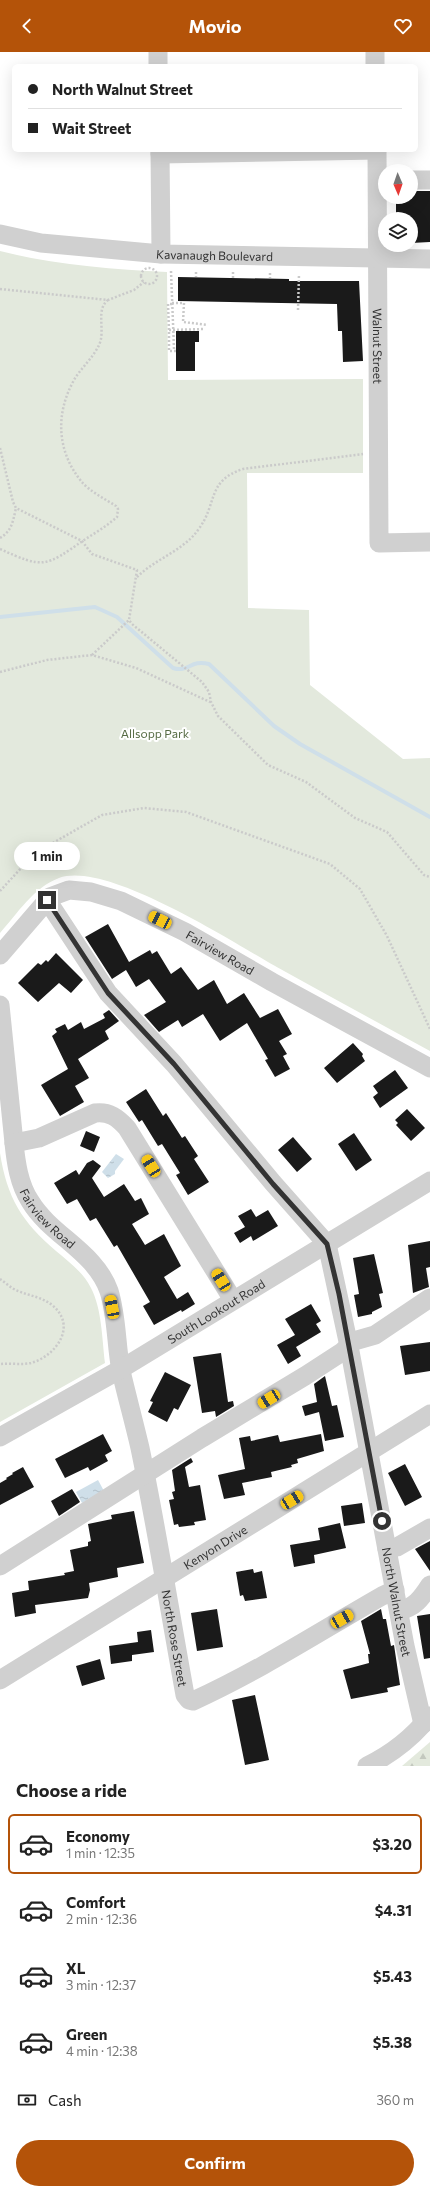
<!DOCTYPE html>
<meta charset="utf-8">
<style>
:root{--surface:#fff;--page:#f6f6f6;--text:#222;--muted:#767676;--line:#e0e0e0;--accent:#b45309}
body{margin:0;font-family:Commissioner,sans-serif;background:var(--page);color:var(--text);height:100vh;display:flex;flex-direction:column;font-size:15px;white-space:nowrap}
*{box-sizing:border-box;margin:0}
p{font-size:13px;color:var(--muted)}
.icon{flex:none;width:22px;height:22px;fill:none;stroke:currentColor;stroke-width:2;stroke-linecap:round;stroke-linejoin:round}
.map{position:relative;height:1714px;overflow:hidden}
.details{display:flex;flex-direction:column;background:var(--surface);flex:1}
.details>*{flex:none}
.banner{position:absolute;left:12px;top:12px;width:406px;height:88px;border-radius:6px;box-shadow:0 4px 16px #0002;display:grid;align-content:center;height:88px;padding:0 16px;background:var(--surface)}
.needle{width:26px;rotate:178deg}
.controls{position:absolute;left:378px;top:112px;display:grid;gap:8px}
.controls a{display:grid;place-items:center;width:40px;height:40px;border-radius:50%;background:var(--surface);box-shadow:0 4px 16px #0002;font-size:20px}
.end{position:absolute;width:18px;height:18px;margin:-9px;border:5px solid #333;background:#fff;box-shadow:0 0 0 2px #fff}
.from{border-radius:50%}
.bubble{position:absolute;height:28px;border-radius:14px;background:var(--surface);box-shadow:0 4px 16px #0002;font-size:13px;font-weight:700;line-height:28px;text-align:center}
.car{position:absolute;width:12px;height:24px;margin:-12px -6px;border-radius:5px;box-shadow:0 0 3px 1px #0007;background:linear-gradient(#f5c518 24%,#345 0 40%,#f5c518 0 76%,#345 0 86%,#f5c518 0)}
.banner b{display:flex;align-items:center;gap:14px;height:38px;font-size:15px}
.banner b+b{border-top:1px solid var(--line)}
.banner i{width:10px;height:10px;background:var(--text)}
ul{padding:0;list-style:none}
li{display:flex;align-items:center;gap:12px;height:60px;margin:0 8px 6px;padding:0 8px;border:2px solid transparent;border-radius:6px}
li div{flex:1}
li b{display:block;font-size:15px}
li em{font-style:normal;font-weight:700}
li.on{border-color:var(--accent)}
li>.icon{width:36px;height:36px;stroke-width:1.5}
h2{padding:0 16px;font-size:18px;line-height:48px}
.pay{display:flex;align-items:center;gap:10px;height:44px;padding:0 16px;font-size:15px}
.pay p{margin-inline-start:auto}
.cta{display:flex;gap:8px;margin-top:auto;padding:8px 16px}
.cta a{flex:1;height:46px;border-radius:24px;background:var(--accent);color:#fff;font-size:16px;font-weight:700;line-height:46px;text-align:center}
header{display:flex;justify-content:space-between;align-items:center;height:52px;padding:0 16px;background:var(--accent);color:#fff;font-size:18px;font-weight:700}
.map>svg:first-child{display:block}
</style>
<header><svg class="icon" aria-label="back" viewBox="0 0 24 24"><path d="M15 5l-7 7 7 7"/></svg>Movio<svg class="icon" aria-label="heart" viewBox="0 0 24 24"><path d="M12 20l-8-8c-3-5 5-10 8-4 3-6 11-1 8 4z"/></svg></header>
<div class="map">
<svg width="430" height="1714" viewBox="0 0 430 1714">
<defs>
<pattern id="forest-firs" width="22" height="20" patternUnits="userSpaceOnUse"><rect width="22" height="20" fill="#e3e9dd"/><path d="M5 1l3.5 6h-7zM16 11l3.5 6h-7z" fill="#c3c8be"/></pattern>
<pattern id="water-ripples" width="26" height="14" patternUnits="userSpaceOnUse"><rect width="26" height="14" fill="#cfdfe9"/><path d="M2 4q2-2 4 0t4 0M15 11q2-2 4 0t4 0" fill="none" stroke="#b2c0c8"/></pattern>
</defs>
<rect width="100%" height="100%" fill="#fff"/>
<path fill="url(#forest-firs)" d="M430,1690V1714H402Z"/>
<path fill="#e3e9dd" d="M0,199C54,213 111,217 167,220L168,328L363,327V421H247L248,556L309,558L310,633L403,707L430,706V999C381,972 332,946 284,919C238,894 108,808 59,826C34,835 17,862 0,881Z
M0,1101C7,1146 22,1170 56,1199C69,1210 83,1220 91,1236C102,1257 102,1287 105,1311L0,1370Z"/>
<path fill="url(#water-ripples)" d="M116,1102L124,1107L115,1119V1122L108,1126L102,1120Z
M98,1428L104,1439L82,1451L76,1440Z"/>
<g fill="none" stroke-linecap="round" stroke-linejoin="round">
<path stroke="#cfdfe9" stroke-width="4" d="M0,565L95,555L117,565L173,616C189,621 190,607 209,612L274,674L300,692L430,765"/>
</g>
<path fill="#1a1a1a" d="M411,139H430V190L411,191V167H396V145H411Z
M178,225L289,227V229H359L363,309L343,310L342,279H338L337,252L178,249Z
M176,279H199V290H195V319H176Z
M108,872L129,910L150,898L152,902L157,899L171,922L181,915L198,938L214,928L227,952L244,941L260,966L278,957L292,982L279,989L287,1002L283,1004L290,1017L275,1025L265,1008L268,1007L247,971L220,989L203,962L182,975L178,968L159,980L144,963L166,950L149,927L136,935L126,918L112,927L85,885Z
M56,901L83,928L71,941L59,931L38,950L18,931L38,911L41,913L46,908L48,910Z
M109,958L119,969L105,979L109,987L78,1007L89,1026L75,1034L84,1050L60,1064L41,1033L68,1017L52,984L57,980L55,977L65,972L68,978L81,970L84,977L105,966L103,962Z
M353,991L363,1002L362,1004L365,1009L337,1031L324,1016Z
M395,1018L408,1036L380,1056L373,1045L378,1041L373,1034Z
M146,1037L163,1064L166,1061L182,1086L185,1084L198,1104L194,1107L209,1130L188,1143L176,1123L180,1121L162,1092L158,1094L142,1068L139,1070L126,1050Z
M407,1057L425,1076L411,1089L396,1073L398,1071L395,1068Z
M86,1079L100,1085L94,1100L80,1094Z
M354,1081L372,1108L356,1119L338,1092Z
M293,1085L312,1107L297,1120L278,1098Z
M93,1108L101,1114L92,1126L104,1145L124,1132L135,1149L141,1146L149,1162L132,1172L145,1193L164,1182L181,1214L164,1225L177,1247L188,1240L195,1252L182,1260L181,1258L154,1273L143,1254L150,1250L117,1193L114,1195L96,1166L90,1169L77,1147L67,1152L54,1131L76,1118L79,1123L87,1111Z
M251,1157L256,1165L268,1158L278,1174L253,1189L251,1184L240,1191L234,1181L245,1175L238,1164Z
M430,1189V1215L426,1216L429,1235L413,1241L408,1193Z
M374,1202L383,1241L379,1242L382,1255L372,1260V1262L358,1265L354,1243L359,1242L353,1206Z
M311,1252L321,1269L316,1272L321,1280L296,1295L301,1304L288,1312L277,1293L295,1283L285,1267Z
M430,1290V1319L405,1323L400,1294Z
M221,1301L228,1350L233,1349L234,1354L216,1365L215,1359L202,1361L193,1305Z
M165,1320L191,1333L178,1358L174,1356L167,1370L148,1360L153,1350L150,1349Z
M325,1324L332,1354L337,1353L344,1385L325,1389L319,1360L305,1364L302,1354L317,1350L314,1332Z
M103,1382L112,1399L105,1403L108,1409L90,1419L88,1415L65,1426L55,1407Z
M321,1382L324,1399L297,1407L298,1411L291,1413L292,1415L271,1420L272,1425L242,1431L245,1443L224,1447L218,1423L245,1417L239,1386L250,1384L251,1389L278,1383L280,1390Z
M191,1406L193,1410L185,1415L189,1435L200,1433L206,1468L194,1470L195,1473L179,1475L178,1472L174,1473L169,1448L174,1447L172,1440L175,1439L172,1418Z
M405,1412L422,1445L405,1454L388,1421Z
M23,1415L34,1435L0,1453V1431L7,1427L6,1426L13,1422L12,1421Z
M72,1437L80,1450L59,1464L51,1449Z
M362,1451L365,1471L344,1474L341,1454Z
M134,1459L144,1511L117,1516L118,1525L89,1531L90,1538L88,1546L35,1553L36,1561L15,1565L12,1541L29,1538L28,1529L65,1523L64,1521L74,1519L70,1498L88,1494V1490L91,1489L88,1472L112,1467L111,1463Z
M340,1471L346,1496L314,1503L315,1511L294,1515L290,1493L320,1488L318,1476Z
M430,1489V1519L415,1497Z
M253,1517L254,1521L262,1519L267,1546L245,1549L243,1543L240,1544L236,1520Z
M217,1557L223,1595L197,1599L191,1561Z
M381,1557L383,1567H386L391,1594L394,1593L400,1633L387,1636L388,1640L351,1647L343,1618L369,1611L368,1602H370L361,1569Z
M430,1562V1606L424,1607L417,1564Z
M151,1578L154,1600L132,1603V1609L111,1612L109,1594L138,1590L137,1580Z
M100,1607L105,1627L82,1634L76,1614Z
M255,1643L269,1708L245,1713L232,1648Z"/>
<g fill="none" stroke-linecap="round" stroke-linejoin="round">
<path stroke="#cacaca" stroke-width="2.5" stroke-dasharray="2 2" stroke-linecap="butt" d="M141 224a8 8 0 1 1 16 0a8 8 0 1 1-16 0Z
M196,220V225
M270,221V226
M233,226V220
M0,237L108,248L134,238L144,230
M172,251H184L183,270L207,273
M298,258L299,222
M169,278L168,252H172
M176,299H169V278L205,277
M0,396L13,450L16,456L82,489L92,502L137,518L129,568L132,572L202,630L209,640L211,650L218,664L268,713L306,730L355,766L387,780L424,823L430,825
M0,486C12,479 13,469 16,456
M0,497C44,517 45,515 84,488C95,481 107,474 117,465L118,457L116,454C105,447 89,439 81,429C57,399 55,362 74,328C81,316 93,306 99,293C106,279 95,258 108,248
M137,525C155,507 183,499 198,478C218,452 206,429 243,417L363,402
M92,603L129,568
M0,620L47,608L92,603L136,616L210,650
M0,839L35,801L102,763L144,756L186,760L330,812L360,837L387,884L430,977
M0,1227C6,1231 12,1237 18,1239C30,1244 42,1245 52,1253C78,1274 56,1304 31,1311C22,1313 10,1311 0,1312"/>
<g stroke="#d0d0d0" stroke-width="19">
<path d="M158,0V14"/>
<path d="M375,0V14"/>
<path d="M160,98L161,202"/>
<path id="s1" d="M377,98L379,491L430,490"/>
<path d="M160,102L377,98"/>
<path d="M411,128H430"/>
<path id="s2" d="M0,182L41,191L161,202L430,207"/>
<path id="s3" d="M47,848L108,941L174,1012L273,1131L327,1192L349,1294L405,1594L423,1672"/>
<path id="s4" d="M0,903L50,845L69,838L91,840L121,849L185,880L272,930L430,1016"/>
<path id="s5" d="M0,953L14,1091C16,1111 19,1132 30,1149C51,1184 95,1199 109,1239C117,1264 116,1293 121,1319C127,1345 134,1370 140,1396C157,1478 170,1561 185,1643L189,1648L193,1649C259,1619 319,1580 382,1544L395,1538"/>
<path d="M14,1091L39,1086L95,1061C109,1059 118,1066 127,1076L233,1248"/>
<path id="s6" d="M0,1385L121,1317L430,1129"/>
<path d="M387,1497L397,1495L430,1476"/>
<path d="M0,1514L202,1386L305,1324L342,1300L354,1289L375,1283L430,1246"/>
<path d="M399,1559C415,1555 421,1547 430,1533"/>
<path id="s7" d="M0,1628L430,1362"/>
<path d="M367,1714C392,1702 413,1685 430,1664"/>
</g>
<path stroke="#cacaca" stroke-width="2.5" stroke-dasharray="2 2" stroke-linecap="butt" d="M171,219L174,297H176"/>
</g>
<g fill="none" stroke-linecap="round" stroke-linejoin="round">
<path stroke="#333" stroke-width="5" d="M47,848L108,941L174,1012L273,1132L327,1192L339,1242L382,1469"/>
</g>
<g text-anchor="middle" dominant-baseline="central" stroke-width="4" stroke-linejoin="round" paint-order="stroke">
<g font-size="12" fill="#333" stroke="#fff">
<text stroke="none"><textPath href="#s2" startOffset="216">Kavanaugh Boulevard</textPath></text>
<text stroke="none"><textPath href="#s1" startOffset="196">Walnut Street</textPath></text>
<text stroke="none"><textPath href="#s4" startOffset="262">Fairview Road</textPath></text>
<text stroke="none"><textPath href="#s5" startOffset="224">Fairview Road</textPath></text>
<text stroke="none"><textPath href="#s6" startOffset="250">South Lookout Road</textPath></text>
<text stroke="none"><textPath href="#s7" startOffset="253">Kenyon Drive</textPath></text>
<text stroke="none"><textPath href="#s3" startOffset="809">North Walnut Street</textPath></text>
<text stroke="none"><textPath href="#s5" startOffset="674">North Rose Street</textPath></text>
</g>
<g font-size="12" fill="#566b44" stroke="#fff">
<text x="155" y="681">Allsopp Park</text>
</g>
</g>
</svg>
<div class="controls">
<a><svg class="needle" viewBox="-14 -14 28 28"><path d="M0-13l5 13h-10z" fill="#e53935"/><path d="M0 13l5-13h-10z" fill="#767676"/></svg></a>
<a><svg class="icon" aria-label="layers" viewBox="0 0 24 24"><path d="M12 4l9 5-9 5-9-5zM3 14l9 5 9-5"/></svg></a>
</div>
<i class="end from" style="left:382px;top:1469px"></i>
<i class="end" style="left:47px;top:848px"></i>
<div class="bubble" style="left:14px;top:790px;width:66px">1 min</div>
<i class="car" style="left:160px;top:868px;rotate:296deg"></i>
<i class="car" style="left:151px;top:1114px;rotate:328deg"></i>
<i class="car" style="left:221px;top:1228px;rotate:328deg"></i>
<i class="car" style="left:112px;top:1255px;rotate:349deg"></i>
<i class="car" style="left:269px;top:1347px;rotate:238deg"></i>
<i class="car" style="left:292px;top:1448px;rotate:59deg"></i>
<i class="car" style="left:342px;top:1567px;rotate:60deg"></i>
<div class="banner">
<b><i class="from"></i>North Walnut Street</b>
<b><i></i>Wait Street</b>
</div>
</div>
<section class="details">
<h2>Choose a ride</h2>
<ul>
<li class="on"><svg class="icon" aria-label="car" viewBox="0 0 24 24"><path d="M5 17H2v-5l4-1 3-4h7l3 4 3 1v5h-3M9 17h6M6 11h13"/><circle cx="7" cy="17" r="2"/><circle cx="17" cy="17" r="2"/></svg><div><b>Economy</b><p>1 min · 12:35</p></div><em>$3.20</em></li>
<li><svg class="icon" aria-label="car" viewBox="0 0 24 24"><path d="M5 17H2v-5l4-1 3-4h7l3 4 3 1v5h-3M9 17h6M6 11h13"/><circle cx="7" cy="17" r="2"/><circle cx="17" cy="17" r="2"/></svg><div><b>Comfort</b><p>2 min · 12:36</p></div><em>$4.31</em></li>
<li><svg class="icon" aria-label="car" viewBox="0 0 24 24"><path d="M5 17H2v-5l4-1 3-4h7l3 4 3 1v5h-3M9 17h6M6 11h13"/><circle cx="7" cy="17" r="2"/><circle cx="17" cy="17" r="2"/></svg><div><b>XL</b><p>3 min · 12:37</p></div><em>$5.43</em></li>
<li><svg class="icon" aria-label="car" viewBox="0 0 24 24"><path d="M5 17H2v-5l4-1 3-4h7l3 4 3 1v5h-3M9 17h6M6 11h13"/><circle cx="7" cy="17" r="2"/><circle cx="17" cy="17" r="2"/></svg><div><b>Green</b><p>4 min · 12:38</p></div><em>$5.38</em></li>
</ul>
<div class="pay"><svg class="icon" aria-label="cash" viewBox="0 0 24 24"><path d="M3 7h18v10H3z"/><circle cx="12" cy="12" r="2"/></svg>Cash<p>360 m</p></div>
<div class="cta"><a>Confirm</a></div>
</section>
